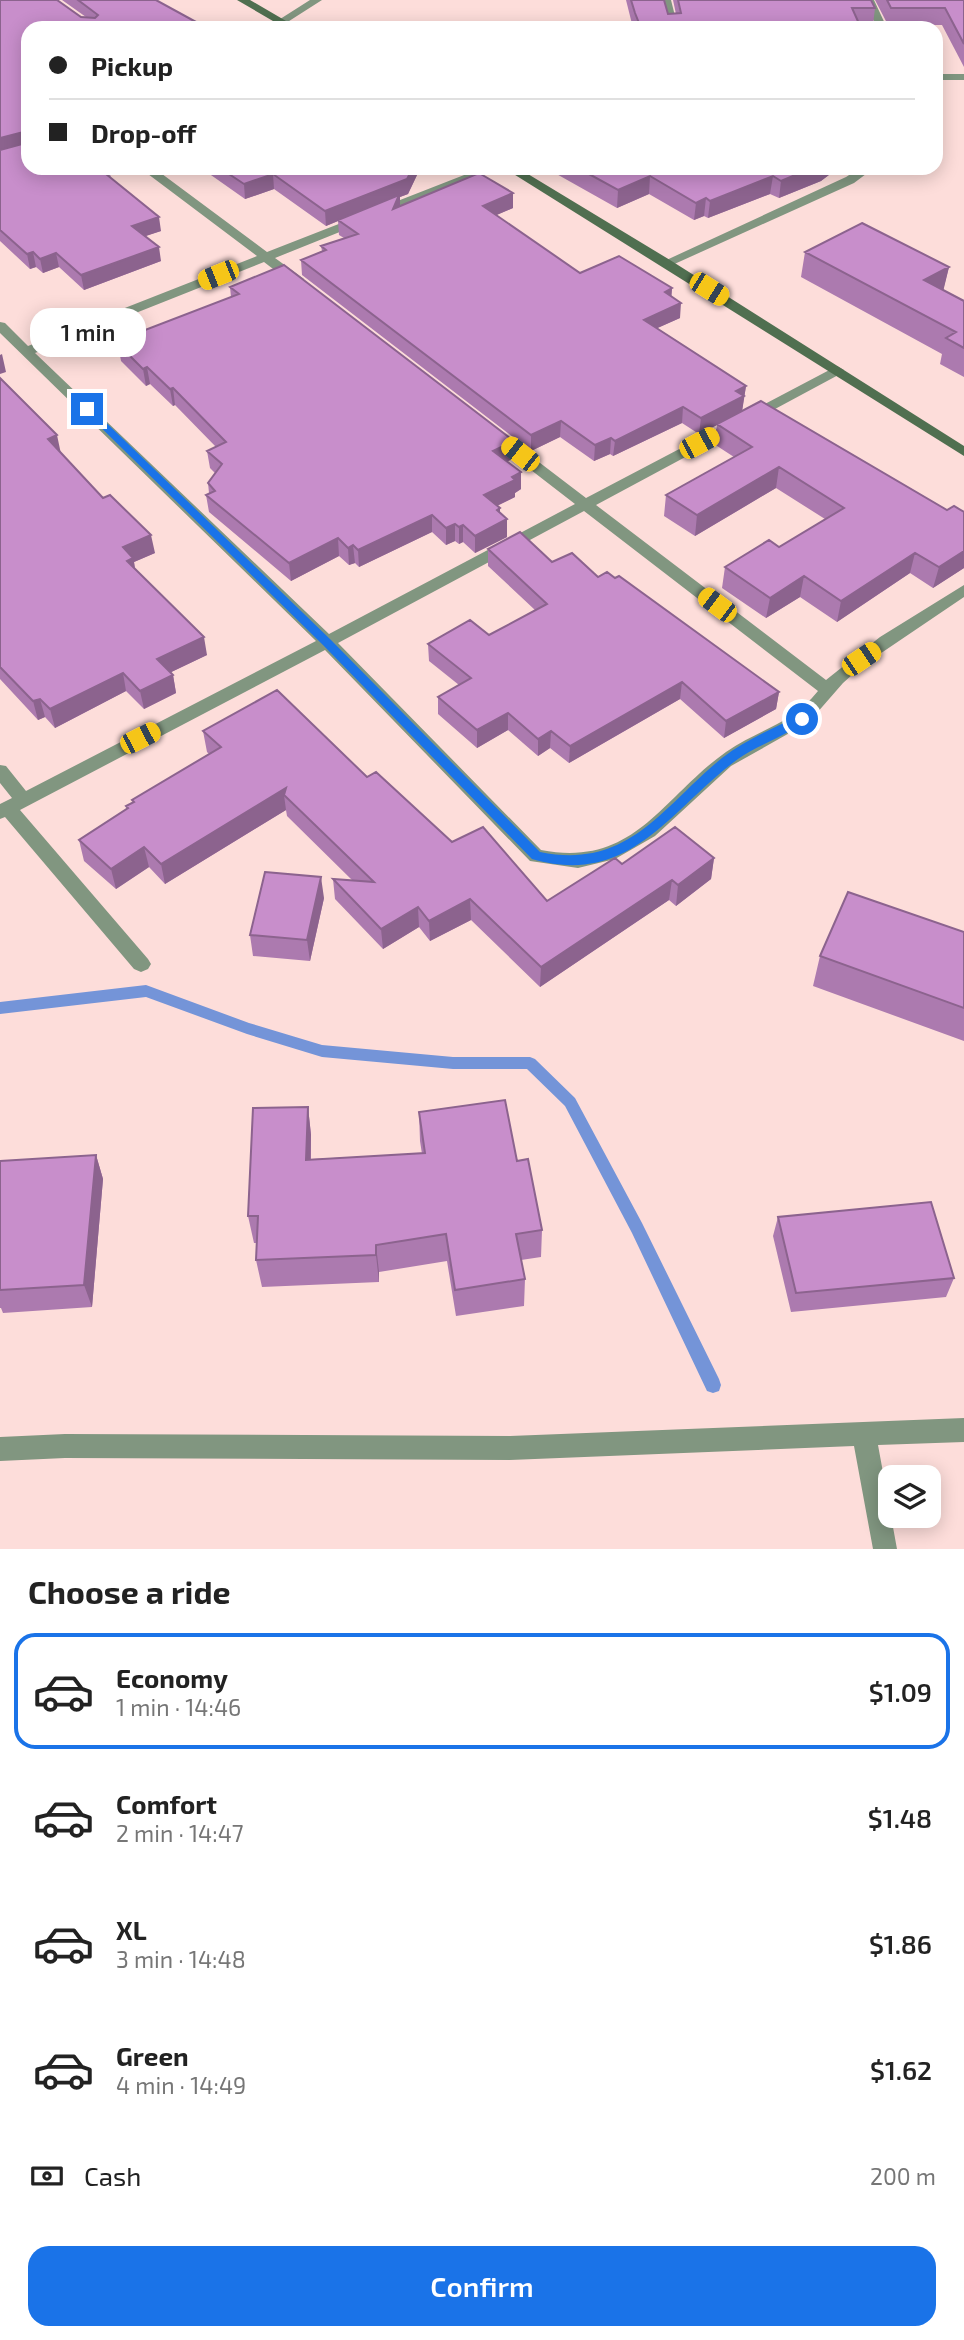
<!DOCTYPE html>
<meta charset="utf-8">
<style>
:root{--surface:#fff;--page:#f6f6f6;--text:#222;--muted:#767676;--line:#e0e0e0;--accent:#1a73e8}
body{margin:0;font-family:"Exo 2",sans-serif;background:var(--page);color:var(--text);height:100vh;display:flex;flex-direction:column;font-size:26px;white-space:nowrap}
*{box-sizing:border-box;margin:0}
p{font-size:23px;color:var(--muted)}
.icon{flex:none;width:38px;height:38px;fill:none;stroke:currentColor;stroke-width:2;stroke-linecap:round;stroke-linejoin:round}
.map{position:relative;height:1549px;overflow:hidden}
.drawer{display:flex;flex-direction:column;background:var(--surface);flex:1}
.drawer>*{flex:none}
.hud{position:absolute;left:21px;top:21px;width:922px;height:154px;border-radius:21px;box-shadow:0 4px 18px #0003;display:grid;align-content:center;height:154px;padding:0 28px;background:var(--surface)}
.controls{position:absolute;left:878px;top:1465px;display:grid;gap:14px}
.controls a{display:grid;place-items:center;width:63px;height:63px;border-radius:14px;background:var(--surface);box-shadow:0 4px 18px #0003;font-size:35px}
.end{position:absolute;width:32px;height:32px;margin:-16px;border:9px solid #1a73e8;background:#fff;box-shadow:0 0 0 4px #fff}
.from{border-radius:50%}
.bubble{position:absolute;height:49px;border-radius:21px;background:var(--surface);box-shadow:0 4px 18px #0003;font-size:23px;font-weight:600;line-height:49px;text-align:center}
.car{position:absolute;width:21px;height:42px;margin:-21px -10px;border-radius:9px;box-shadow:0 0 5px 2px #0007;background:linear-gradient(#f5c518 24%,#345 0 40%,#f5c518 0 76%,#345 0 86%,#f5c518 0)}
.hud b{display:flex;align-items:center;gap:24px;height:66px;font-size:26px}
.hud b+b{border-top:2px solid var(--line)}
.hud i{width:18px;height:18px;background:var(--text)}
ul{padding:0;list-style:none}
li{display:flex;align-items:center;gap:21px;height:116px;margin:0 14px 10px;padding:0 14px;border:4px solid transparent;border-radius:21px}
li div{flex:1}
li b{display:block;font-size:26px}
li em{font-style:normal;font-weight:600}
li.active{border-color:var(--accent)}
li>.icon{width:63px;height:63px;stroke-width:1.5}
h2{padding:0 28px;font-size:32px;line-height:84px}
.pay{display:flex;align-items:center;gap:18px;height:77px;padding:0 28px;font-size:26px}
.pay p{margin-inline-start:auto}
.button{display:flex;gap:14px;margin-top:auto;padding:14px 28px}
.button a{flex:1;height:80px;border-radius:21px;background:var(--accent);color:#fff;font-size:28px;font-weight:600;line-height:80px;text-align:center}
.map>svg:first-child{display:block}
</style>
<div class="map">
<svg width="964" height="1549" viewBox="0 0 964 1549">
<rect width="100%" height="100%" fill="#fdddda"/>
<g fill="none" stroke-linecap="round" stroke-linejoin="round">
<path fill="#7494d8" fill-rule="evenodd" d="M146,985L249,1023L322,1045L453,1057H530L535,1059L575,1098L642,1223L719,1379L721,1385L719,1391L713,1393L707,1391L632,1233L565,1106L527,1069H453L322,1057L247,1034L146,997L0,1014V1002Z"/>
<path fill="#819680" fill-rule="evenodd" d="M310,0H322L286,23L277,21Z
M661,0H671L678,28H668Z
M864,0H874L887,28H877Z
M936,74H964V80H936Z
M140,168H154L267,252L482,168H499L275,258L304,279V285H294L264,262L35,353L329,634L575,504L492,440L490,437L492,434H502L586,498L837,366L844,370L842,373L596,505L826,680L880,637L964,585V597L862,666L843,683L809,722L731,766L655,836L615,859L578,868L530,861L325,650L20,810L148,959L151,964L148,969L141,972L134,969L5,817L0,819V804L12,798L0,783V765L6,766L26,791L316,641L0,333V322L5,323L28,346L257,256ZM584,511L818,691C791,725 759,729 726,752C661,798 635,868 541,850L338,643Z
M860,168H874L854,183L670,266L666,267L660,263L846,177Z
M964,1418V1442L878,1445L897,1549H873L854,1446L510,1460L65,1458L0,1461V1437L65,1434L510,1436Z"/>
<path fill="#506f50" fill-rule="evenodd" d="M237,0H250L298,28H285Z
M504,168H518L670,260L964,446V456Z"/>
</g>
<path fill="#ac7aaf" d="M0,0L86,17L62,0H156L207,28H28V168L110,173L111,179L161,231L145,236L161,261L84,290L59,267L43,273L36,267L30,269L0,241Z
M626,0H664L668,14H676L673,0H871L875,8L873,25H859L861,28H633Z
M875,0H964V67L942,25H888Z
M201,168H417V175L408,194L400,197V206L513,208L496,215L580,273L672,288L671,296L680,318L657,328L746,386L742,410L947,510L964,512V568L933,588L910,573L837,622L800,597L766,618L722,588L725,567L779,547L825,519L776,488L695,536L664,516L666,495L734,457L714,444L717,425L699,434L682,423L613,456L610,454L594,461L560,437L531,451L302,275L301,260L322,251L321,246L344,238L339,235L338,221L326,226L274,189L245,199Z
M553,168H838L821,181L779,198L770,194L708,218L704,216L694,220L649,194L617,208L553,172Z
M805,252L949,267L943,290L964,301V377L940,364L942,354L801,277Z
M230,287L514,441V458L507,462L521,472V489L515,493V497L497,506L500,513L507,519V537L475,553L463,542L459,544L455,541L446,545L432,532L359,567L355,563L349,565L339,556L291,581L209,512L206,495L209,493L208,483L215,473L210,468L207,451L216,447L175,405L173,406L150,384L146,386L121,361L118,344L133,338L132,335L231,297Z
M0,378L61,453L155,553L134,562L135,569L207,655L171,672L173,675L176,693L144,709L126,691L55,728L45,717L38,720L0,679Z
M488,549L552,562L598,577L779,692L776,709L724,738L680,699L569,763L550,748L538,756L508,730L477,748L438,714V697L459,685L429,661L428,644L489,635L535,610L488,566Z
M203,731L367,777L452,842L547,901L622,864L714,858L711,879L676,906L669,900L540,987L471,920L430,941L419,927L383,949L335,899L333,879L353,881L287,816L286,810L165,884L149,867L116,889L84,861L79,840L127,809L126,806L133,802L132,800L209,754L207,752Z
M324,898L310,961L253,956L250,935Z
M964,932V1041L813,986L820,956Z
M308,1107L311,1135V1159L422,1154L420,1141L419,1112L517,1161L542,1230L541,1257L521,1260L525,1279L524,1306L456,1316L447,1261L379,1272V1282L262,1287L256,1260L257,1243H254L248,1216Z
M96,1155L103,1179L92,1307L3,1313L1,1308H0V1161Z
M778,1217L954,1278L946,1297L791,1312L773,1236Z"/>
<path fill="#8c638e" d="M27,131L28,145L0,152V138Z
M413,168H417V175L408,194L400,197V211L338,220V221L326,226L325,211Z
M812,168H838L821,181L779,198L781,181Z
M273,174L274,189L245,199L244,184Z
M650,176L649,194L617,208L618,190Z
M773,176L770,194L708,218L710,201Z
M513,193V208L483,221V206Z
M706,198L704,216L694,220L696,203Z
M159,217L161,231L134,240L132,226Z
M159,247L161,261L84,290L81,275Z
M33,252L36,267L30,269L27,254Z
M56,253L59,267L43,273L40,259Z
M949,267L943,292L924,280Z
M672,288L671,304L665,292Z
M681,303L680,318L642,335L644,320Z
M2,354L6,372L0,374V355Z
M147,367L150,384L146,386L143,369Z
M746,386L742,412L717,424V425L699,434L701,418L736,391Z
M173,388L175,405L173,406L170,389Z
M683,407L682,423L613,456L615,441Z
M561,421L560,437L531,451V435Z
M57,435L61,454L48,439Z
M611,438L610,454L594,461L595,445Z
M514,441V458L493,468V451Z
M779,467L776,488L695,536L697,515Z
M521,472V489L515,493V497L484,512V495Z
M500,508V523L507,519V537L475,553V536L497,510Z
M432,515V532L359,567L358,550Z
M455,524V541L446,545V528Z
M463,525V542L459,544V527Z
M151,535L155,553L134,562L136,576L130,579L123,547Z
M338,538L339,556L291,581L289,563Z
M353,545L355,563L349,565L348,548Z
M964,551V568L933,588L939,567Z
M915,553L910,573L837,622L841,601Z
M804,576L800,597L766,618L770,598Z
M204,637L207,655L161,677L157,659Z
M123,673L126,691L55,728L50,709Z
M173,675L176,693L144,709L140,691Z
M682,682L680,699L569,763L570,746Z
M779,692L776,709L724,738L726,721Z
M40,699L45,717L38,720L33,701Z
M508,713V730L477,748V730Z
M551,731L550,748L538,756V739Z
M286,788L284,795L286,810L165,884L161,864Z
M144,847L149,867L116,889L111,869Z
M714,858L711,879L676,906L678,885Z
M321,877L324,898L310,961L307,940Z
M672,880L669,900L540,987L541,967Z
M470,899L471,920L430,941L429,921Z
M418,907L419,927L383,949L381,929Z
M308,1107L311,1135L310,1188L306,1160Z
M96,1155L103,1179L92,1307L84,1285Z
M376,1245L379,1272V1282L376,1255Z"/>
<path fill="#c88ecb" stroke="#8c638e" stroke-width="2" d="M0,0H57L81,17L95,18L98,15L78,0H156L207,28H28V168H103L110,173L106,174L159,217L132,226L159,247L81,275L56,253L40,259L33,252L27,254L0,230V150L26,143L27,131L0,138Z
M631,0H664L668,14L681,13L678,0H871L875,8H852L861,28H641L635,13Z
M887,0H964V44L945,8H891Z
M220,168H413L407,179L325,211L273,174L244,184Z
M578,168H812L781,181L773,176L710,201L706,198L696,203L650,176L618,190Z
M479,173L513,193L483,206L580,273L619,256L672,288L665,292L681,303L644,320L746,386L736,391L744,396L701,418L683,407L615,441L611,438L595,445L561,421L531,435L301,260L326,250L321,246L358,234L338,220L399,195L393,209Z
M862,223L949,267L924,280L964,301V348L946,338L956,332L805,252Z
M284,265L514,441L493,451L521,472L512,477L515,480L484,495L500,508L497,510L507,519L475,536L463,525L459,527L455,524L446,528L432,515L358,550L353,545L348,548L338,538L289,563L206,495L215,491L208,483L222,464L207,451L226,442L173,388L170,389L147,367L143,369L118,344L135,337L132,335L239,294L230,287Z
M0,378L57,435L48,439L103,498L110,495L151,535L123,547L133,558L127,561L204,637L157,659L173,675L140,691L123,673L50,709L40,699L33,701L0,667Z
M761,401L947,510L954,506L964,512V551L939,567L915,553L841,601L804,576L770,598L725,567L769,540L779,547L844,508L779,467L697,515L666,495L752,447L717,424Z
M520,532L552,562L572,553L598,577L607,572L615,578L619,576L779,692L726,721L682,682L570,746L551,731L538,739L508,713L477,730L438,697L471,678L428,644L470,620L489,635L547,604L488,549Z
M277,690L367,777L376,772L452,842L483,827L547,901L615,858L622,864L675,827L714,858L678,885L672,880L541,967L470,899L429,921L418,907L381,929L333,879L374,882L284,795L286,788L161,864L144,847L111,869L79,840L128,808L126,806L134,802L132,800L221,747L203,731Z
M265,872L321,877L307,940L250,935Z
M848,892L964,932V1008L820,956Z
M505,1100L517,1161L528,1159L542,1230L516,1234L525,1279L455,1290L446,1234L376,1245V1255L256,1260L258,1216H248L253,1108L308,1107L306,1160L425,1153L419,1112Z
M96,1155L84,1285L0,1290V1161Z
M931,1202L954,1278L796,1293L778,1217Z"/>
<path fill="#1a73e8" d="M84,407H90L331,640L540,852C629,870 662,807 722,758C745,740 772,729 798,716H806L807,719C794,733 757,745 738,759C671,808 631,888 532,859L323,645L84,411Z"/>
</svg>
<div class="controls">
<a><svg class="icon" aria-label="layers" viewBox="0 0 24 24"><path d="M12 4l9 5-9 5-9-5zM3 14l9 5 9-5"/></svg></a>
</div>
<i class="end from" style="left:802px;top:719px"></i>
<i class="end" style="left:87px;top:409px"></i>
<div class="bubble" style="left:30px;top:308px;width:116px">1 min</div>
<i class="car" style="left:218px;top:275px;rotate:248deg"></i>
<i class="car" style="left:709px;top:289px;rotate:122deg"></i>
<i class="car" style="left:699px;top:443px;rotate:62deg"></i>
<i class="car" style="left:520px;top:454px;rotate:308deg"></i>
<i class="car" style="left:717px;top:605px;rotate:307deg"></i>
<i class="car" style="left:861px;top:659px;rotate:56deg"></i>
<i class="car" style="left:140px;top:738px;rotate:63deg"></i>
<div class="hud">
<b><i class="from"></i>Pickup</b>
<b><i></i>Drop-off</b>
</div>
</div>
<section class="drawer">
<h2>Choose a ride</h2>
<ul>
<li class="active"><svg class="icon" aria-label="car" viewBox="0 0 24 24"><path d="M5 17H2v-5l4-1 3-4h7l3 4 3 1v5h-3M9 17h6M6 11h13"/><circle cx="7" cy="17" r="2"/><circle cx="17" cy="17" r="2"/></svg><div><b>Economy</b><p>1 min · 14:46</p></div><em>$1.09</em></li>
<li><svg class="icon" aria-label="car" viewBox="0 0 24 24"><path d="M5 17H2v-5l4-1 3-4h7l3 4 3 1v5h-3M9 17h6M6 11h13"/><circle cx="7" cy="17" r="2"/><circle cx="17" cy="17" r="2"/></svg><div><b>Comfort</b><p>2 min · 14:47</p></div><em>$1.48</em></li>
<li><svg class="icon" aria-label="car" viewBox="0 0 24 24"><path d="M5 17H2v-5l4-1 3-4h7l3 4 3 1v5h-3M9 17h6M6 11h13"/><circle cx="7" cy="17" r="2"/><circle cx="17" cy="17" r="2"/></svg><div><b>XL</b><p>3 min · 14:48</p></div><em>$1.86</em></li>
<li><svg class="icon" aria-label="car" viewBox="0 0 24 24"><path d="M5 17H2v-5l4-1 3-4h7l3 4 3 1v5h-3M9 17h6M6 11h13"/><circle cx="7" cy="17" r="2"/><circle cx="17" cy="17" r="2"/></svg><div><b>Green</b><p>4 min · 14:49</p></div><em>$1.62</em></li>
</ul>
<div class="pay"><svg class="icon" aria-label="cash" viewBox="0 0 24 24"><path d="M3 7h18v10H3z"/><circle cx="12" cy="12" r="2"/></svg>Cash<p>200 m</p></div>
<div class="button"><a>Confirm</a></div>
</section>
